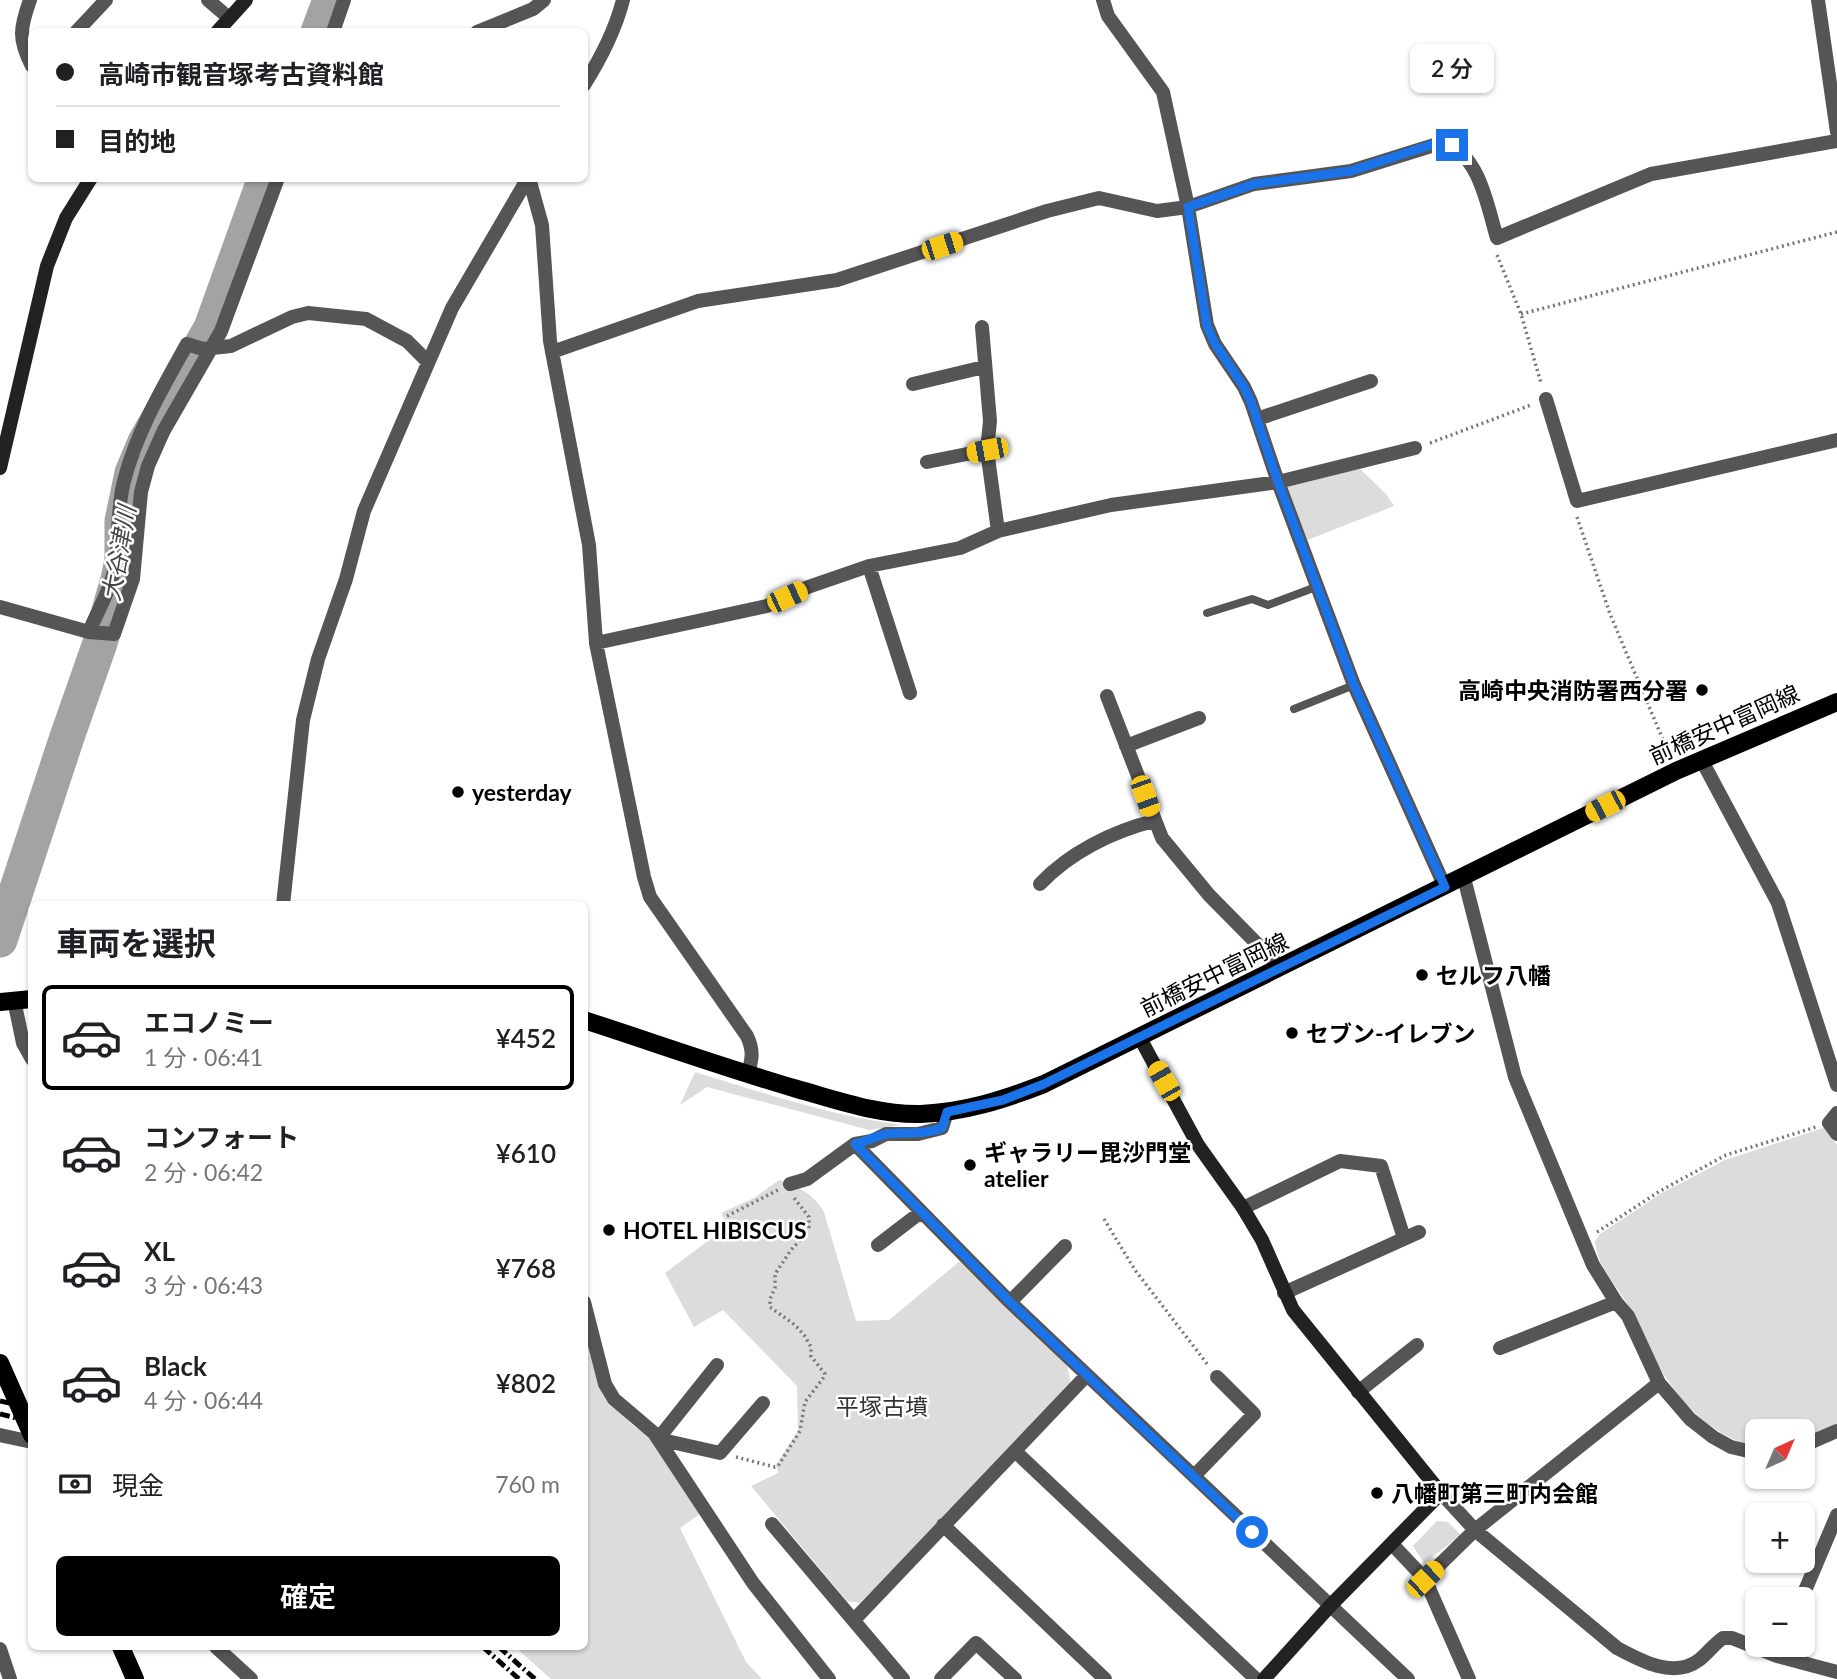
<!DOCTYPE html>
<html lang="ja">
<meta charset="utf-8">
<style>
:root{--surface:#fff;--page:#f6f6f6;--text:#202124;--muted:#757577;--line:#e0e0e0;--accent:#000}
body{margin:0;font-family:Lato,"Noto Sans JP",sans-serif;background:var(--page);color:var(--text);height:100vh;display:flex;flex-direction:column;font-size:26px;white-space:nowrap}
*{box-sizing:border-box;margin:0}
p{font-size:23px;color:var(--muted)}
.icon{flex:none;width:38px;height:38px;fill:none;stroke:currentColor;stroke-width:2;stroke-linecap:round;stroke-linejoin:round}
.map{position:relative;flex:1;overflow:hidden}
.panel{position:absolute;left:28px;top:901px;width:560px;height:749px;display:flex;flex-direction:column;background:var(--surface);border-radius:10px;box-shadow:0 2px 5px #0004}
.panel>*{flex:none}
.top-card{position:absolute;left:28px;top:28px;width:560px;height:154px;border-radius:10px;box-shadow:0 2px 5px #0004;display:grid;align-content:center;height:154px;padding:0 28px;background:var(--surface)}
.needle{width:46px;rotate:44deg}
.fabs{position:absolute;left:1745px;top:1419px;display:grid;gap:14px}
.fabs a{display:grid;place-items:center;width:70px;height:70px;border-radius:10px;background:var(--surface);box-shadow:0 2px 5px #0004;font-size:35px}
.end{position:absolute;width:32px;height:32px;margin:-16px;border:9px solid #1a73e8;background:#fff;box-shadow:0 0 0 4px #fff}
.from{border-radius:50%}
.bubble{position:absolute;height:49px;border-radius:10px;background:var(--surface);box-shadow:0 2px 5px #0004;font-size:23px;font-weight:600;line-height:49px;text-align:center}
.car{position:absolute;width:21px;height:42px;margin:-21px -10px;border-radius:9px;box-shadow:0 0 5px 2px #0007;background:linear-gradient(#f5c518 24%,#345 0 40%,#f5c518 0 76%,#345 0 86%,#f5c518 0)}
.top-card b{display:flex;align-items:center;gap:24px;height:66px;font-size:26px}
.top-card b+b{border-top:2px solid var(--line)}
.top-card i{width:18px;height:18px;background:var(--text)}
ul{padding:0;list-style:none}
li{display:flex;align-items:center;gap:21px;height:105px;margin:0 14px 10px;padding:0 14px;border:4px solid transparent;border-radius:10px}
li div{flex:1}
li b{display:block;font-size:26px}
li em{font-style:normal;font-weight:600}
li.active{border-color:var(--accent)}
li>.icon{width:63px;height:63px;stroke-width:1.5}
h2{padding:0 28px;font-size:32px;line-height:84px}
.pay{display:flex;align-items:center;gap:18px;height:77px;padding:0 28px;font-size:26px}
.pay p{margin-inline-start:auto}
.cta{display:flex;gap:14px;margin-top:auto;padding:14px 28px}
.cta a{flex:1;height:80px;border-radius:10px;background:var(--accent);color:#fff;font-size:28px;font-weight:600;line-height:80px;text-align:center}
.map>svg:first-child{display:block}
</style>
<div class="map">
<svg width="1837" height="1679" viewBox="0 0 1837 1679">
<rect width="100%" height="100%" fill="#fff"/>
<path fill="#dcdcdc" d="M1360,469L1386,494L1394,506L1305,541L1285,484Z
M695,1072C764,1093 831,1116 902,1125L869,1130L707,1087L680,1105Z
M1826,1127L1837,1145V1424L1803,1438L1802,1432H1757V1447C1706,1436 1671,1392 1648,1347C1641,1333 1635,1317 1627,1303C1613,1282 1598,1267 1595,1241L1600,1234L1662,1193L1725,1160Z
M779,1180C799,1187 814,1194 824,1212L856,1321L889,1320L960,1261L1067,1364L1071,1384L860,1603L847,1601L751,1486L778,1473L776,1465L798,1431L797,1386L723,1310L694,1327L665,1273L728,1226L721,1213L754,1198Z
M585,1319L610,1403L635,1427L650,1437L700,1514L680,1528L746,1662L762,1679H551L515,1647H584Z
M1437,1521L1448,1522L1461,1535L1424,1563L1413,1546Z"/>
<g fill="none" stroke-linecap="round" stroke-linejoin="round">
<path stroke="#a3a3a3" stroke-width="35" d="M318,32L330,0
M0,940L67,737L100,643L118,579L122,560V521L132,473L145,442L211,328L265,178"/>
<path stroke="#777" stroke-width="3.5" stroke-dasharray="2 3.5" stroke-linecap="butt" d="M1497,255L1521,314L1541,383
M1521,314L1837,232
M1430,443L1531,405
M1577,517L1610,614L1669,754
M727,1216L778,1190
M1104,1219L1135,1270L1208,1365
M1597,1232L1660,1191L1726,1155L1816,1127
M736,1457L775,1467L778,1466L800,1431L805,1402L824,1377L825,1374L811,1356V1347L804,1335L795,1325L770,1307V1299L775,1288V1274L791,1250L804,1236L809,1227V1217L794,1198"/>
<path stroke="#555" stroke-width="8" d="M1207,613L1252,599L1268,605L1316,587
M1294,709L1354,685"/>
<path stroke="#555" stroke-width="14" d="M30,0C20,28 18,39 32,66
M208,0L229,18
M1103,0L1108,16L1163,92L1188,207L1207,325L1215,344L1244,387L1251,402L1278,482L1354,685L1445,887
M1818,0L1837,132
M76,32L106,0
M333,32L344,0
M477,32L533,9L544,0
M584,85C601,58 615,31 623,0
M529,178L542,225L550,341L589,545L596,643L644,877L650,897L747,1036C754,1051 752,1059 748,1074
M982,327L990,421L987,450L998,531
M552,352L698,301L837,280L1047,211L1099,198L1157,211L1188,207L1254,184L1351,171L1444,142C1480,156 1487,205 1497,238L1651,174L1837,141
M913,384L984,367
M1546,399L1577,501L1837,440
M1257,419L1371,381
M927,462L987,450
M0,607L89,632L114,634L133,579L141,492L148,466L164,430L221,331L278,178
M89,632C98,610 113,585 116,561C119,534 117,508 124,481C137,431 162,389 187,344L203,349L231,346L292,317L308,313L366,319L407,341L428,362
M596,643L767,606L808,587L869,566
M910,693L869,566L960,548L998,531L1111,505L1278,482L1415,448
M1107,696L1162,838L1209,895L1281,968
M1126,746L1199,718
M1701,759L1778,903L1837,1085
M1464,878L1515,1077L1593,1265L1616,1302L1628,1316L1659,1383L1690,1419L1713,1437L1731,1447L1757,1453
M1040,884C1069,853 1113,831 1154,821
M283,905L303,720L318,659L346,579L364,511L452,308L528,178
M14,1000L23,1043L32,1059
M1837,1113L1829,1123L1837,1134
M855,1144L1010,1302L1408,1679
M790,1184L807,1179L855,1144L872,1141L886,1134H918L942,1128L947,1112
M1243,1208L1340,1161L1381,1166L1404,1238
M878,1245L921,1212
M1284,1293L1419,1232
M584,1302L605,1384L614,1399L654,1433L753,1583L829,1679
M1010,1302L1065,1246
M1500,1348L1616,1302
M717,1365L658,1439L720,1453L763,1403
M1358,1392L1417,1345
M0,1435L32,1442
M1802,1446L1837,1431
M1016,1452L1256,1679
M1194,1476L1254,1414L1217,1377
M1441,1493L1475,1530L1617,1648C1641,1661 1674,1679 1699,1660C1708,1653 1714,1644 1723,1638H1732L1777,1656L1837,1672
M772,1524L903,1679
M943,1525L1105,1679
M1392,1544L1425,1579L1469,1679
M1425,1579L1475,1530L1659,1383
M1801,1600L1837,1515
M854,1620L1087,1375
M216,1647L251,1679
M0,1649L10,1679
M941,1679L976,1643L1015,1679"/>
<path stroke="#222" stroke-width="14" d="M217,32L246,0
M0,468L47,266L66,218L91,178
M1140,1038L1198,1145L1243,1208L1262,1240L1293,1310L1441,1493L1329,1607L1264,1679"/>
<path stroke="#000" stroke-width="18" d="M0,1002L32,999
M584,1020C655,1043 725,1068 797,1089C837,1100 878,1115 921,1114C965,1112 1003,1100 1044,1084L1676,771L1837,702
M0,1363L32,1435
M121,1647L135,1679"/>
<path stroke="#000" stroke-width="5" stroke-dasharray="10 3.5 2 3.5" stroke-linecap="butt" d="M0,1401L32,1408
M0,1414L32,1422
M483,1647L519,1679
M499,1647L535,1679"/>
</g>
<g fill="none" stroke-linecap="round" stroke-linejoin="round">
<path stroke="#1a73e8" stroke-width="9" d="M1252,1532L1010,1302L855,1144C866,1142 878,1135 887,1134C908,1131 920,1136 942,1128L947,1112L1003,1100L1044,1084L1445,887L1354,685L1278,482L1251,402L1244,387L1215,344L1207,326L1188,207L1254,184L1351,171L1437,143L1444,142L1452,145"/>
</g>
<g fill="#000" stroke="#fff" stroke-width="2.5">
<circle cx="1702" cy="690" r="7"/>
<circle cx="458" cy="792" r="7"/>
<circle cx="1422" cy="975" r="7"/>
<circle cx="1292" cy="1033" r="7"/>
<circle cx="970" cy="1165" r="7"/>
<circle cx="609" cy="1230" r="7"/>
<circle cx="1377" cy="1493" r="7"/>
</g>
<g text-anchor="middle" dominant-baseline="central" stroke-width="5" stroke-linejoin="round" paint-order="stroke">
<g font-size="23" font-weight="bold" fill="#000" stroke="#fff" text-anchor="start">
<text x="1688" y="690" text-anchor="end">高崎中央消防署西分署</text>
<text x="472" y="792">yesterday</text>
<text x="1436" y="975">セルフ八幡</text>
<text x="1306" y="1033">セブン-イレブン</text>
<text x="984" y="1152">ギャラリー毘沙門堂<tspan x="984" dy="26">atelier</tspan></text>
<text x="623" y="1230">HOTEL HIBISCUS</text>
<text x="1391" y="1493">八幡町第三町内会館</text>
</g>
<g font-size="23" fill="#000" stroke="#fff">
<text transform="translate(1724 724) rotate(-24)">前橋安中富岡線</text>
<text transform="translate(1214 974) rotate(-26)">前橋安中富岡線</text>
</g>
<g font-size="23" fill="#333" stroke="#fff">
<text x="882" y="1406">平塚古墳</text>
</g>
<g font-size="24" font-style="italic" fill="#444" stroke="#fff">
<text transform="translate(118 553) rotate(-80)">大谷津川</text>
</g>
</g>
</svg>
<div class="fabs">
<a><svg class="needle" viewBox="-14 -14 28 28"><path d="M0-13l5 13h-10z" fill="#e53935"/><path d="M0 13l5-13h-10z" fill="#757577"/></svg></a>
<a>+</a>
<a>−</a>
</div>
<i class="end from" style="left:1252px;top:1532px"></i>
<i class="end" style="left:1452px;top:145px"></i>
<div class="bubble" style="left:1410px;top:44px;width:84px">2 分</div>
<i class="car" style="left:942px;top:246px;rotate:72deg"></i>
<i class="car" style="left:987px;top:450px;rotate:259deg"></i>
<i class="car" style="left:787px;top:597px;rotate:65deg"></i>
<i class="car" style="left:1145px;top:796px;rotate:160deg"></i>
<i class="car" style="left:1605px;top:806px;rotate:243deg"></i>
<i class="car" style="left:1164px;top:1081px;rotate:330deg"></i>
<i class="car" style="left:1425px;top:1579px;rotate:46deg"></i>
<div class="top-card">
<b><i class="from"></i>高崎市観音塚考古資料館</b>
<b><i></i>目的地</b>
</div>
<section class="panel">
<h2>車両を選択</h2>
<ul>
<li class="active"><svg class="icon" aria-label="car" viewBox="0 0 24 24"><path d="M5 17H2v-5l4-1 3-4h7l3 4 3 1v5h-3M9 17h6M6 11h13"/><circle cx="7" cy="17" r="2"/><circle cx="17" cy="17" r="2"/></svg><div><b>エコノミー</b><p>1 分 · 06:41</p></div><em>¥452</em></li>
<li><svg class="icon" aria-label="car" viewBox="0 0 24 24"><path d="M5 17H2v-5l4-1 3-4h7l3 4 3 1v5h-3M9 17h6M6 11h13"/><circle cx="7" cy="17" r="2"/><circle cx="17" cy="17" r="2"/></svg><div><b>コンフォート</b><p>2 分 · 06:42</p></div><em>¥610</em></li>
<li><svg class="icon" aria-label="car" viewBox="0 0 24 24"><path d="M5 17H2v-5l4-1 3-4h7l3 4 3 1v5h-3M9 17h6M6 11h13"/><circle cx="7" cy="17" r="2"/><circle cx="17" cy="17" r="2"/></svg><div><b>XL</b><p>3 分 · 06:43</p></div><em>¥768</em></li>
<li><svg class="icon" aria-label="car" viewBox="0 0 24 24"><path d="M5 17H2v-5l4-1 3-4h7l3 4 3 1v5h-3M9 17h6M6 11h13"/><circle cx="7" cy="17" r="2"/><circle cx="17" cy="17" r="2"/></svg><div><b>Black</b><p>4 分 · 06:44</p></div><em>¥802</em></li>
</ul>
<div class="pay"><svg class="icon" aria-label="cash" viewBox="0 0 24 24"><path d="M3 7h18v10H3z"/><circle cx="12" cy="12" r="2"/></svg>現金<p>760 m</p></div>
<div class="cta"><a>確定</a></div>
</section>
</div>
